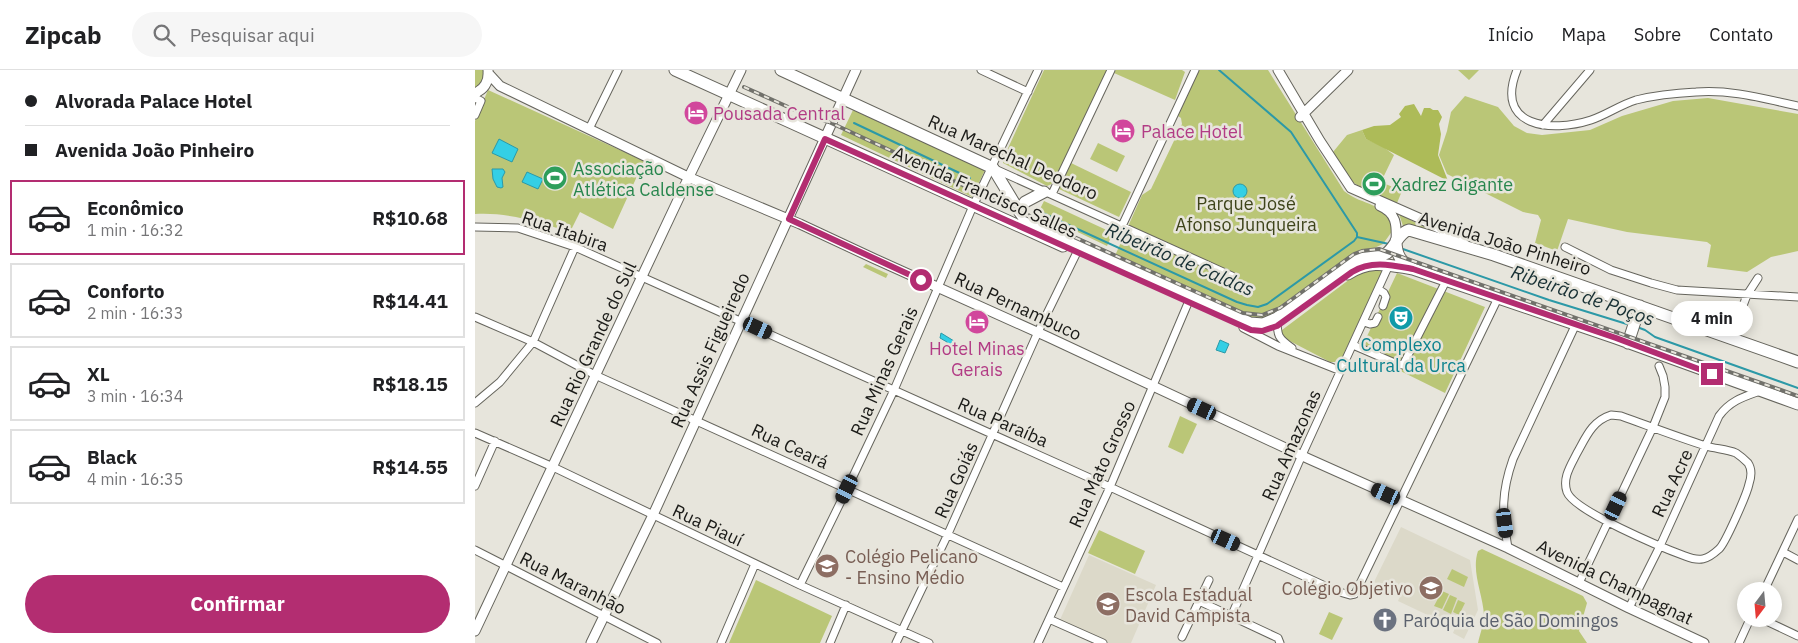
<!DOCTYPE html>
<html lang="pt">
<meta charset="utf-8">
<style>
:root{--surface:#fff;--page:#f6f6f6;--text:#202124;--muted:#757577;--line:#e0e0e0;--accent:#b32d71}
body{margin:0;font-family:"IBM Plex Sans",sans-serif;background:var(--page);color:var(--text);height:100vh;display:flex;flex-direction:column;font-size:19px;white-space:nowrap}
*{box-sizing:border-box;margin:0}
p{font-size:16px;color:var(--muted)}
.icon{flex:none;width:28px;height:28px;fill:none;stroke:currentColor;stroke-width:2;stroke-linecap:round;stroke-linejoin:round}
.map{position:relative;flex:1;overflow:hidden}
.drawer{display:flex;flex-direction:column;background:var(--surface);width:475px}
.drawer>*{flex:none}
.banner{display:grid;align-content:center;height:110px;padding:0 25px;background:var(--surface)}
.needle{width:32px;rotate:196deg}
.controls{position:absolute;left:1262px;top:512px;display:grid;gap:10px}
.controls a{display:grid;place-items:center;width:45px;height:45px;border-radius:50%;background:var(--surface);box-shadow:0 2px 12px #0003;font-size:25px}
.end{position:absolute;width:22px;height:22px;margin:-11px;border:6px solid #b32d71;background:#fff;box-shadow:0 0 0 2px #fff}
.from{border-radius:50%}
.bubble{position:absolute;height:35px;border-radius:18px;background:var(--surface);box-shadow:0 2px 12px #0003;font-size:16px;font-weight:800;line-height:35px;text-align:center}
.car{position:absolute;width:15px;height:30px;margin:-15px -8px;border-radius:6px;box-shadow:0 0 4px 1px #0007;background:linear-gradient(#222 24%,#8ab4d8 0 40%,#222 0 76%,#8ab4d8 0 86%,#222 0)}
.banner b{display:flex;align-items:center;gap:18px;height:48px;font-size:19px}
.banner b+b{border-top:1px solid var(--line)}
.banner i{width:12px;height:12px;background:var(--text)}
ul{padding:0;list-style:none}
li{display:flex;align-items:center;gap:15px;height:75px;margin:0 10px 8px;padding:0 15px;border:2px solid var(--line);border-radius:0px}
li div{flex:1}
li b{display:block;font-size:19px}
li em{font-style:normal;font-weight:800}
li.selected{border-color:var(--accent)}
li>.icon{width:45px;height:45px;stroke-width:1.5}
.button{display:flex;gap:10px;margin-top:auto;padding:10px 25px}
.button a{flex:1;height:58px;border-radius:30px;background:var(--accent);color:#fff;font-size:20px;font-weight:800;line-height:58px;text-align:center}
header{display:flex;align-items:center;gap:30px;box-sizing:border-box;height:70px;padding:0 25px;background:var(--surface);border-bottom:1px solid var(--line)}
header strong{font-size:24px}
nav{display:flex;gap:28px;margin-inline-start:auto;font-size:18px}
.search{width:350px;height:45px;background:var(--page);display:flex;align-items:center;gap:12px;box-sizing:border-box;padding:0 18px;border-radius:28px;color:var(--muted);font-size:19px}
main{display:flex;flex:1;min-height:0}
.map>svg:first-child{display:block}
</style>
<header>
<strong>Zipcab</strong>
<div class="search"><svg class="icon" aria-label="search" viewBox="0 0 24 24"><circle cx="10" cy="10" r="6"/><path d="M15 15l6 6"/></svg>Pesquisar aqui</div>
<nav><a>Início</a><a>Mapa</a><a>Sobre</a><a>Contato</a></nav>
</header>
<main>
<section class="drawer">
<div class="banner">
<b><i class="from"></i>Alvorada Palace Hotel</b>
<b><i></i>Avenida João Pinheiro</b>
</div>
<ul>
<li class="selected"><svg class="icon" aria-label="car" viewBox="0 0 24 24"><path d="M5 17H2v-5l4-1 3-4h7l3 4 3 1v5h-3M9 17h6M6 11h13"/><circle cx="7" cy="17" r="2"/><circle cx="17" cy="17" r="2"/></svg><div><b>Econômico</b><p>1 min · 16:32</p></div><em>R$10.68</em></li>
<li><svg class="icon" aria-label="car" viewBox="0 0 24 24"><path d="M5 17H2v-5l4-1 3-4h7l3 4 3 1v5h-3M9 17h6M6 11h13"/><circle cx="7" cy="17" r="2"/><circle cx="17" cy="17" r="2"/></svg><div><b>Conforto</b><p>2 min · 16:33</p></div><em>R$14.41</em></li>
<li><svg class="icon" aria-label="car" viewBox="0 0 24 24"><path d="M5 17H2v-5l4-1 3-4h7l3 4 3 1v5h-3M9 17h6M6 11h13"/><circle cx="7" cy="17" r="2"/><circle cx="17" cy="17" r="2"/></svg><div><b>XL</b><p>3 min · 16:34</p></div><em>R$18.15</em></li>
<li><svg class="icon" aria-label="car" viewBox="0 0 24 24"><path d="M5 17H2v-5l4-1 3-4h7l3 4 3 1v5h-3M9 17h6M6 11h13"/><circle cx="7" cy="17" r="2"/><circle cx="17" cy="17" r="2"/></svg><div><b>Black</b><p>4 min · 16:35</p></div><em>R$14.55</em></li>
</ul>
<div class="button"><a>Confirmar</a></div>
</section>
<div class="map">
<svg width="1323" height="573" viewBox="0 0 1323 573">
<rect width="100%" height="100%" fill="#e7e5dc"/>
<path fill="#dcd9c9" d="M926,457L995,490L1003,540L989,569L978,563L980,558L923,531L926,524L899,512Z
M614,485L681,515L656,573H632L584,552Z"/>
<path fill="#bac677" d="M0,0H8C11,9 6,15 0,21Z
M569,0H632L579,113L572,116L528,93V89Z
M641,0H707L710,2L700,30L639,3Z
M724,0H793L869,121C889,137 909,130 918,160L908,174L884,185L797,247L777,250L639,188L667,125L676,119L707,54L706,48L703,46Z
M983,0H1004L994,10Z
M13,20L169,91L138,159L105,142L95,162C64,152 33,142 0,144V51Z
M990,26L1023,37L1039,56L1052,63L1067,65L1115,60L1147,46L1198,31L1233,28L1323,44V181L1296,187L1272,202L1232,197L1236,175L1232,172L1152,162L1093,149L1082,181L1060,173L1066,150L1063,145L1048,142L972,104L964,85L972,61L976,42Z
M378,40L510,100L497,127L366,65Z
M887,60L891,69L907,76L919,85L906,112L927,121L922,133L885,117L875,110L858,82L872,65Z
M623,73L650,86L642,102L615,89Z
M596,93L656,122L644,147L584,119Z
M569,131L638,163L632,176L563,143Z
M924,144L970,168L934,156H928Z
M391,194L413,204L411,208L388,197Z
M906,200V204L865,292H855L809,268L805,263L807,260L875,209L889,201Z
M922,203L1010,237L970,323L885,281Z
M705,346L722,354L708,384L693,377Z
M624,460L670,481L660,504L613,483Z
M1007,479L1108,526L1112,533L1104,561L1112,573H1003C1005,564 1009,554 1009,545C1008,524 996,502 1003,481Z
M977,499L993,507L989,517L972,509Z
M281,510L357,546L345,573H254Z
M967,521L974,524L967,539L959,536Z
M975,525L982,528L976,544L968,540Z
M983,530L990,533L984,545L978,542Z
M854,542L868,548L857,570L844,564Z"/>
<path fill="#adbb58" d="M939,34L946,46L949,38H955L958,40H963L967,47L964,54L966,64L963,85L973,111L891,69L887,60L899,56L915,55L926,47L924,44L930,36Z"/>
<path fill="#34cfe5" stroke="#2c99a7" d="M24,69L43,79L37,92L17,83Z
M17,99H28L30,102L27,108L28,117L26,118L22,117L18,109Z
M52,102L68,109L63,119L47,112Z
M758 121a7 7 0 1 1 14 0a7 7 0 1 1-14 0Z
M466,263L479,271V275L477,279L473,278L472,272L465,268Z
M745,270L754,274L750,283L741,280Z"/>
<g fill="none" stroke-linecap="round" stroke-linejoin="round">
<path stroke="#2c99a7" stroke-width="2" d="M744,0L816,62L882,163V167
M379,53L495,108
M561,140L762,232L772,235L783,237L792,234L879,171L882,167
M882,167L914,174
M925,178L1074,230L1155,255
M1162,257L1170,260L1180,267L1323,318"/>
<defs>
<path id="minor" d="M506,0L553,22
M1042,0C1019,57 1076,63 1116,50C1131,45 1145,35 1161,30C1181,25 1201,23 1221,22C1255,19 1290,29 1323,36
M0,28L6,31L0,45
M1068,55L1115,0
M114,59L143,0
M520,99L757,206
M577,124L636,0
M647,156L720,0
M0,157L43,158L100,177L635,417L861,521L875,525L880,524L1023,228
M1090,177L1136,200L1176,213L1202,220L1323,227
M903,219L909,223L911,227L908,236
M0,247L58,272L120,305L588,517
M802,248C802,266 803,268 817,278
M889,252L895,254L900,253L903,247
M768,258L803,276L866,301
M1256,268L1272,225L1283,208
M878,275L922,294L928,295L971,211
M0,333L25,312L58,272L100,177
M1136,345L1146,346C1174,356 1202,367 1231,376C1241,379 1252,379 1261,383C1264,385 1270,390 1273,393C1277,399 1276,408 1274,414C1272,424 1250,474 1244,479C1232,490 1225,492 1210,486C1188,478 1099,441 1092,422C1087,408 1096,395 1102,383C1111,367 1117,351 1136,345Z
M0,363L78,397L325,515L454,573
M0,416L20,371
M1033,478C1027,443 1026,423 1038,389L1100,256
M0,480L182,573
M1308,482L1323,490
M1104,513L1178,357L1190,327V317L1188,306L1184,296
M325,515L372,419L419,320L498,136L563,0
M1289,521L1323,449
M724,531L803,568L805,573
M1154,538L1185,476L1244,346C1255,331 1268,327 1285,321
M756,547L827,385L914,195
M574,549L628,573
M1287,549L1323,566
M707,567L734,510
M246,573L280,494
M355,573L371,535
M421,573L472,466L563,262L605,176
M563,573L635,417L716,226
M1264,573L1275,549"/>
<path id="tertiary" d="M803,0L845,71L876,118L944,148L983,168L990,175
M13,3L25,16L213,107L325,154L400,189L573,267L834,389L1033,478L1154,538L1229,573
M0,23C10,19 14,11 13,0
M825,47L873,0
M905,136C921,143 922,154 921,171
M0,561L210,115L266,0
M116,573L178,445L381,0"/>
<path id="primary" d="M200,0L588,176
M306,0L518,98L544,141L549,148L563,156L775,253L788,254L802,248L884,188C893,185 904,188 912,183C921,176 923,163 934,160L1019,185L1323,292
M544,141L550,132L569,122
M921,171C921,185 926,192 938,199L1141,268L1323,334
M873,204C895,189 913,195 938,199
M1153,273L1165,236"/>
</defs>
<use href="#minor" stroke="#66655d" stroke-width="9"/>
<use href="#tertiary" stroke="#66655d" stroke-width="11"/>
<use href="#primary" stroke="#66655d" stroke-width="13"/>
<use href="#minor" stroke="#fff" stroke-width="7"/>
<use href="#tertiary" stroke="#fff" stroke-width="9"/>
<use href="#primary" stroke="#fff" stroke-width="11"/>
<defs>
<path id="rail" d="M269,17L322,41L354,52L421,83
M441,93L559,149L768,243L787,245L805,238L879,184L887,181L904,179L1323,326"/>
</defs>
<use href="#rail" stroke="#71716b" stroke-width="4"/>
<use href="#rail" stroke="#e7e5dc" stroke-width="2" stroke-dasharray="5.5" stroke-linecap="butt"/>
</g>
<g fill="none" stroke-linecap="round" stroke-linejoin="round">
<path stroke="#b32d71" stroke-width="6" d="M446,210L314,149L350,69L776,260L787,261L802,256L877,202C896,190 917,195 938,199L1141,268L1237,304"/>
</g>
<defs>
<symbol id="hotel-disc" viewBox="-11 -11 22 22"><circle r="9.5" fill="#d1479c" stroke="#e7e5dc"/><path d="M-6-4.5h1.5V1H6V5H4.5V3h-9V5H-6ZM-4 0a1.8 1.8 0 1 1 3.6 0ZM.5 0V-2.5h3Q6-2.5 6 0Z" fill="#fff"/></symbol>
<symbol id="stadium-disc" viewBox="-11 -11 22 22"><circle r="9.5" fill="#2e9e5b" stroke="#e7e5dc"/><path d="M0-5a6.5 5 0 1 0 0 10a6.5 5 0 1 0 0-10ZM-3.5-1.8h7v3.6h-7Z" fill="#fff"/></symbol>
<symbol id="theatre-disc" viewBox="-11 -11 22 22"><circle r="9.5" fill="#0f9aa8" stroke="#e7e5dc"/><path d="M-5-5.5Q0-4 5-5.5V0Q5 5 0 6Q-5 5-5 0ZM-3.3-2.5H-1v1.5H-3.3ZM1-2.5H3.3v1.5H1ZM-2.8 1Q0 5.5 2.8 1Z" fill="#fff"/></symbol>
<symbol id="school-disc" viewBox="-11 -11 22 22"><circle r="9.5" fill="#8d6e63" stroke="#e7e5dc"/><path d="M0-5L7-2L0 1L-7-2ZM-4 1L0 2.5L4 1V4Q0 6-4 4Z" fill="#fff"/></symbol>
<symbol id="church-disc" viewBox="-11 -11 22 22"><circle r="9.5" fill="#6b7280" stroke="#e7e5dc"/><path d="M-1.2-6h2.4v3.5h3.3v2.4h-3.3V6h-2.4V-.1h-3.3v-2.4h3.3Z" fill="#fff"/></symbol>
</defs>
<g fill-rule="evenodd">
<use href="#hotel-disc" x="207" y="29" width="28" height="28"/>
<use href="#hotel-disc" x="634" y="47" width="28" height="28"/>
<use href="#stadium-disc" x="66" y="94" width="28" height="28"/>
<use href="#stadium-disc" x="885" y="100" width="28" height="28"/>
<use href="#theatre-disc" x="912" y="234" width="28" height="28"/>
<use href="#hotel-disc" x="488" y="238" width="28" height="28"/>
<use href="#school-disc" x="338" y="482" width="28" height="28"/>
<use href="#school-disc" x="942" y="504" width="28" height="28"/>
<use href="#school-disc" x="619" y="520" width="28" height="28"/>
<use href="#church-disc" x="896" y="536" width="28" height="28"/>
</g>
<g text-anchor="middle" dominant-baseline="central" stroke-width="5" stroke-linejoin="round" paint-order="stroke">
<g font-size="18" fill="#b23c85" stroke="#e7e5dc" text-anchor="start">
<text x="238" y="43">Pousada Central</text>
<text x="666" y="61">Palace Hotel</text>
<text x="502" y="278" text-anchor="middle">Hotel Minas<tspan x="502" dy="21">Gerais</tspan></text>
</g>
<g font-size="18" fill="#1a1a17" stroke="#e7e5dc">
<text transform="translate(538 87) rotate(24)">Rua Marechal Deodoro</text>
<text transform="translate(510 122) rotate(24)">Avenida Francisco Salles</text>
<text transform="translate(90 161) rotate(19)">Rua Itabira</text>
<text transform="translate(1030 173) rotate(17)">Avenida João Pinheiro</text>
<text transform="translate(543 236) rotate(25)">Rua Pernambuco</text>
<text transform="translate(118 274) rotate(-65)">Rua Rio Grande do Sul</text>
<text transform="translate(235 280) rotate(-66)">Rua Assis Figueiredo</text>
<text transform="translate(409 301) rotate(-66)">Rua Minas Gerais</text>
<text transform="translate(528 352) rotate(24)">Rua Paraíba</text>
<text transform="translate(816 375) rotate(-66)">Rua Amazonas</text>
<text transform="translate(315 376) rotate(25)">Rua Ceará</text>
<text transform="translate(627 394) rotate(-66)">Rua Mato Grosso</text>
<text transform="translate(481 410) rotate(-66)">Rua Goiás</text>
<text transform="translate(1197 413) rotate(-65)">Rua Acre</text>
<text transform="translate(233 455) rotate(25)">Rua Piauí</text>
<text transform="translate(1140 512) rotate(26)">Avenida Champagnat</text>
<text transform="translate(98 513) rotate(27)">Rua Maranhão</text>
</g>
<g font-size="18" fill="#27864d" stroke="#e7e5dc" text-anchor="start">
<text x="98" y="98">Associação<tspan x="98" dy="21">Atlética Caldense</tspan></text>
<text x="916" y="114">Xadrez Gigante</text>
</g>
<g font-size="18" fill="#3e441a" stroke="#e7e5dc">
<text x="771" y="133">Parque José<tspan x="771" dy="21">Afonso Junqueira</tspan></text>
</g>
<g font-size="18" fill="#0d838f" stroke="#e7e5dc">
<text x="926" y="274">Complexo<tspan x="926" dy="21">Cultural da Urca</tspan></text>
</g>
<g font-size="18" fill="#785e54" stroke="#e7e5dc" text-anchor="start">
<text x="370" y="486">Colégio Pelicano<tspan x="370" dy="21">- Ensino Médio</tspan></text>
<text x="938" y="518" text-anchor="end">Colégio Objetivo</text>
<text x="650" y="524">Escola Estadual<tspan x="650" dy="21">David Campista</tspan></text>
</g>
<g font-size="18" fill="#5b616d" stroke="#e7e5dc" text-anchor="start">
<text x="928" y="550">Paróquia de São Domingos</text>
</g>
<g font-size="19" font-style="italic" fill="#183034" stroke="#e7e5dc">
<text transform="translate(705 189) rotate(23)">Ribeirão de Caldas</text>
<text transform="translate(1108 225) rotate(19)">Ribeirão de Poços</text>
</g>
</g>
</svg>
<div class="controls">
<a><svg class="needle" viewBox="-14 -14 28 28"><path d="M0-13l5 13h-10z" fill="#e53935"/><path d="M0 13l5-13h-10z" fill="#757577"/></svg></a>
</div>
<i class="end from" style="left:446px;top:210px"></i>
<i class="end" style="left:1237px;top:304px"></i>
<div class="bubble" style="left:1196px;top:231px;width:82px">4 min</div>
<i class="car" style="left:283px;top:258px;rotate:115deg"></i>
<i class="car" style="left:727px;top:339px;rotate:295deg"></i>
<i class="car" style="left:372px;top:419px;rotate:206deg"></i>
<i class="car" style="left:911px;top:424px;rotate:294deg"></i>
<i class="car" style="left:1141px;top:436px;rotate:25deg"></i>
<i class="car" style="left:1030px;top:453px;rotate:173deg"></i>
<i class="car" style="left:751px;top:470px;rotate:114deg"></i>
</div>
</main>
